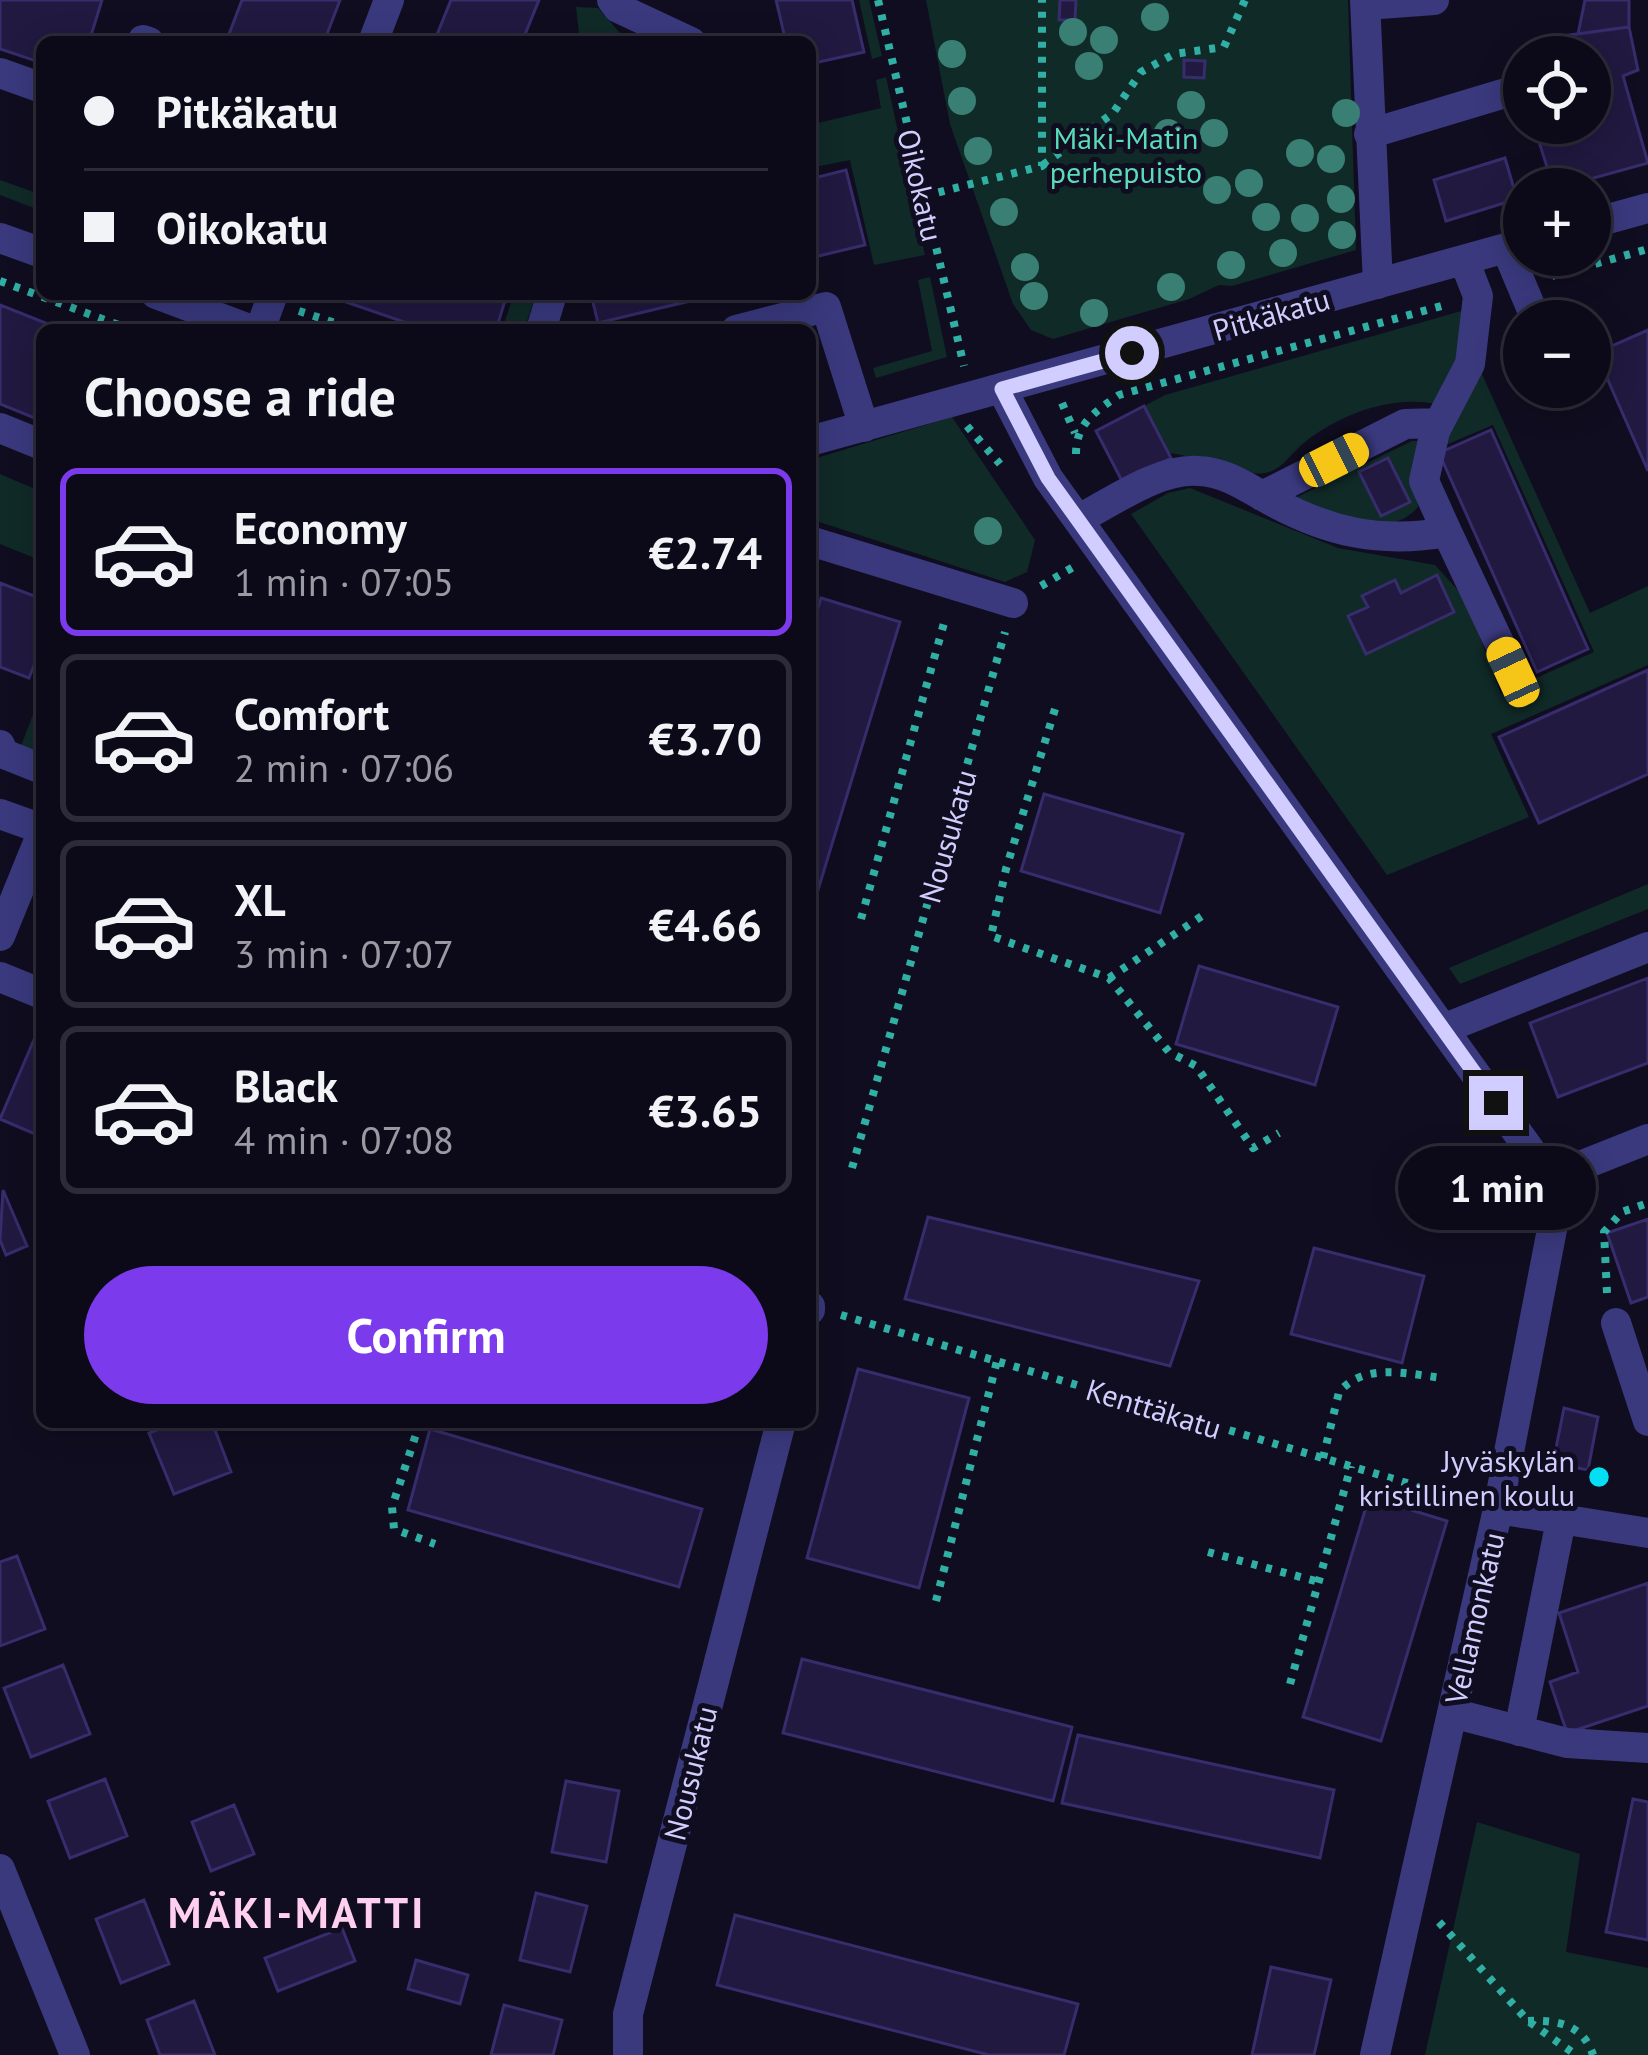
<!DOCTYPE html>
<meta charset="utf-8">
<style>
:root{--surface:#0c0a18;--page:#1a1825;--text:#f1f3f6;--muted:#9a9aa2;--line:#2c2b37;--accent:#7c3aed}
body{margin:0;font-family:"PT Sans",sans-serif;background:var(--page);color:var(--text);height:100vh;display:flex;flex-direction:column;font-size:45px;white-space:nowrap}
*{box-sizing:border-box;margin:0}
p{font-size:39px;color:var(--muted)}
.icon{flex:none;width:66px;height:66px;fill:none;stroke:currentColor;stroke-width:2;stroke-linecap:round;stroke-linejoin:round}
.map{position:relative;flex:1;overflow:hidden}
.details{position:absolute;left:36px;top:324px;width:780px;height:1104px;display:flex;flex-direction:column;background:var(--surface);border-radius:18px;box-shadow:0 6px 30px #0003,0 0 0 3px var(--line)}
.details>*{flex:none}
.hud{position:absolute;left:36px;top:36px;width:780px;height:264px;border-radius:18px;box-shadow:0 6px 30px #0003,0 0 0 3px var(--line);display:grid;align-content:center;height:264px;padding:0 48px;background:var(--surface)}
.controls{position:absolute;left:1503px;top:36px;display:grid;gap:24px}
.controls a{display:grid;place-items:center;width:108px;height:108px;border-radius:50%;background:var(--surface);box-shadow:0 6px 30px #0003,0 0 0 3px var(--line);font-size:60px}
.end{position:absolute;width:54px;height:54px;margin:-27px;border:15px solid #d1cdfe;background:#111;box-shadow:0 0 0 6px #111}
.from{border-radius:50%}
.bubble{position:absolute;height:84px;border-radius:42px;background:var(--surface);box-shadow:0 6px 30px #0003,0 0 0 3px var(--line);font-size:39px;font-weight:800;line-height:84px;text-align:center}
.car{position:absolute;width:36px;height:72px;margin:-36px -18px;border-radius:15px;box-shadow:0 0 9px 3px #0007;background:linear-gradient(#f5c518 24%,#345 0 40%,#f5c518 0 76%,#345 0 86%,#f5c518 0)}
.hud b{display:flex;align-items:center;gap:42px;height:114px;font-size:45px}
.hud b+b{border-top:3px solid var(--line)}
.hud i{width:30px;height:30px;background:var(--text)}
ul{padding:0;list-style:none}
li{display:flex;align-items:center;gap:36px;height:168px;margin:0 24px 18px;padding:0 24px;border:6px solid var(--line);border-radius:18px}
li div{flex:1}
li b{display:block;font-size:45px}
li em{font-style:normal;font-weight:800}
li.on{border-color:var(--accent)}
li>.icon{width:108px;height:108px;stroke-width:1.5}
h2{padding:0 48px;font-size:54px;line-height:144px}
.cta{display:flex;gap:24px;margin-top:auto;padding:24px 48px}
.cta a{flex:1;height:138px;border-radius:72px;background:var(--accent);color:#fff;font-size:48px;font-weight:800;line-height:138px;text-align:center}
.map>svg:first-child{display:block}
</style>
<div class="map">
<svg width="1648" height="2055" viewBox="0 0 1648 2055">
<rect width="100%" height="100%" fill="#100d20"/>
<path fill="#102a28" d="M859,0H869L882,56L872,59Z
M926,0H1348L1356,250L1232,286L1219,285L1189,299L1053,339L1031,330L1013,304L950,124Z
M576,7L598,8L628,42H580Z
M886,77L925,255L874,265L850,160L810,168V125L881,108L876,80Z
M0,180L42,195V211L0,195Z
M930,277L947,357L876,378L873,368L932,351L918,280Z
M514,294H536L524,330H502Z
M1465,310L1459,357L1436,404C1392,395 1340,414 1305,442C1293,451 1283,468 1269,472C1242,480 1197,455 1169,453L1144,406L1165,395Z
M1481,372L1590,613L1648,586V665L1491,734L1529,817L1387,875L1131,514L1168,493L1190,488L1338,548L1435,565L1466,599L1501,694L1594,652L1493,425L1441,447Z
M952,417L1035,540L1027,572L1005,582L810,519V460Z
M1412,441H1424L1416,489L1418,507C1386,544 1333,512 1293,499Z
M0,474L42,492V561L0,544Z
M42,691V755L21,746Z
M1648,884V909L1460,984L1449,968Z
M1477,1822L1580,1854L1566,1952L1648,1968V2055H1425Z"/>
<path fill="#211940" stroke="#372c6c" stroke-width="3" d="M0,0H102L89,42H42V63L0,49Z
M242,0H340L324,42H226Z
M451,0H539L522,42H434Z
M776,0H852L864,52L810,64V42H786Z
M1060,0H1076L1075,20H1059Z
M1585,0H1629V27L1578,34Z
M1629,27L1638,70L1623,76L1648,163L1554,189L1533,123H1590V57H1570L1562,36Z
M1184,60L1205,61L1204,78L1184,77Z
M1505,158L1517,199L1446,221L1434,180Z
M846,170L865,245L810,258V179Z
M323,294H507L496,330H427Z
M591,294H693L694,300L598,323Z
M0,305L63,330H42V421L0,404Z
M1648,330V471L1596,353Z
M1144,406L1171,458L1123,483L1096,431Z
M1491,430L1588,649L1537,672L1439,453Z
M1388,458L1410,502L1381,516L1359,472Z
M1437,575L1454,612L1366,654L1348,616L1368,607L1362,596L1395,580L1401,593Z
M0,583L42,599V645L29,678L0,667Z
M821,598L900,622L810,916V635Z
M1648,670V774L1539,823L1499,737Z
M1044,794L1183,834L1160,913L1021,871Z
M1199,966L1338,1007L1315,1085L1176,1044Z
M1648,978V1063L1558,1097L1530,1023Z
M36,1035L42,1038V1137L0,1119Z
M3,1190L27,1246L6,1255L0,1240Z
M928,1217L1199,1281L1170,1366L905,1299Z
M1648,1219V1297L1631,1303L1607,1233Z
M1314,1248L1424,1276L1402,1363L1291,1334Z
M858,1369L969,1398L919,1588L807,1558Z
M1564,1408L1598,1417L1588,1470L1553,1463Z
M177,1422H212L231,1472L174,1494L149,1433Z
M430,1429L702,1509L679,1587L408,1510Z
M1369,1497L1447,1521L1381,1741L1303,1717Z
M17,1556L45,1629L0,1646V1562Z
M1648,1583V1706L1567,1733L1550,1682L1578,1672L1559,1613Z
M802,1659L1072,1727L1053,1801L783,1733Z
M63,1665L90,1734L31,1757L4,1688Z
M1078,1735L1334,1790L1320,1858L1062,1803Z
M105,1779L127,1836L70,1858L48,1801Z
M566,1781L619,1791L606,1862L552,1852Z
M1633,1799L1648,1802V1940L1606,1932Z
M234,1805L254,1854L211,1871L192,1822Z
M536,1893L587,1906L570,1972L520,1960Z
M144,1900L169,1964L121,1983L96,1919Z
M735,1915L1078,2004L1064,2055H989L717,1985Z
M342,1928L355,1961L278,1991L265,1958Z
M416,1960L468,1975L460,2004L408,1989Z
M1271,1967L1331,1980L1314,2055H1252Z
M194,2001L215,2055H160L147,2020Z
M504,2005L562,2020L553,2055H491Z"/>
<g fill="none" stroke-linecap="round" stroke-linejoin="round">
<path stroke="#30afa5" stroke-width="8" stroke-dasharray="6 9" stroke-linecap="butt" d="M878,0L964,366
M1043,165L1113,113L1141,72L1174,54L1224,47L1245,0
M924,196L1042,166V0
M1552,276L1648,249
M0,281L132,330
M299,311L356,330
M1062,403L1075,433
M967,426L1000,464
M1076,454C1076,423 1095,412 1119,395L1445,305
M1041,586L1075,566
M1055,709L1006,869L991,936L1109,978L1169,1052L1196,1066L1253,1148L1279,1133
M861,919L946,616
M1109,978L1202,916
M852,1168L1005,632
M1607,1293L1604,1232L1622,1212L1648,1203
M841,1315L1471,1502
M420,1422L392,1507L394,1529L435,1544
M1323,1458L1339,1392C1365,1362 1407,1374 1443,1378
M1208,1552L1319,1582
M936,1601L997,1361
M1290,1684L1351,1466
M1439,1922L1528,2021L1576,2055
M1528,2021C1557,2020 1583,2024 1593,2055"/>
<path stroke="#3a397e" stroke-width="30" d="M612,0L618,8L691,42
M1365,0L1378,284
M1366,5L1434,0
M143,40L149,42
M373,42L389,0
M0,73L42,88
M1369,134L1502,94
M1590,224L1648,208
M0,238L42,253
M1506,248L1532,310
M156,294L252,330
M260,330L273,294
M541,330L552,294
M736,330L826,307L864,427
M1002,389L1048,478L1550,1178L1555,1214L1498,1509L1375,2055
M0,428L42,445
M810,441L1524,243
M1262,496L1405,424L1439,423
M1079,519C1114,501 1158,468 1199,471C1225,472 1246,487 1268,499C1327,532 1380,544 1447,532L1424,481L1435,431L1470,364L1478,296L1464,260
M1447,532L1513,672
M810,541L1013,603
M0,745L4,754L42,769
M0,814L42,829
M0,936L42,833
M0,977L42,994
M1443,1029L1648,947
M1550,1178L1648,1139
M810,1306V1310
M1616,1323L1648,1421
M1498,1509L1648,1533
M1452,1713L1567,1743L1648,1748
M1519,1731L1561,1520
M0,1869L75,2055
M628,2055V2014L781,1422"/>
</g>
<g fill="#397f74">
<circle cx="1155" cy="17" r="14"/>
<circle cx="1073" cy="32" r="14"/>
<circle cx="1104" cy="40" r="14"/>
<circle cx="952" cy="54" r="14"/>
<circle cx="1089" cy="66" r="14"/>
<circle cx="962" cy="101" r="14"/>
<circle cx="1191" cy="105" r="14"/>
<circle cx="1346" cy="113" r="14"/>
<circle cx="1168" cy="133" r="14"/>
<circle cx="1214" cy="133" r="14"/>
<circle cx="978" cy="151" r="14"/>
<circle cx="1300" cy="153" r="14"/>
<circle cx="1331" cy="159" r="14"/>
<circle cx="1249" cy="183" r="14"/>
<circle cx="1217" cy="190" r="14"/>
<circle cx="1341" cy="199" r="14"/>
<circle cx="1004" cy="212" r="14"/>
<circle cx="1266" cy="217" r="14"/>
<circle cx="1305" cy="218" r="14"/>
<circle cx="1342" cy="235" r="14"/>
<circle cx="1283" cy="253" r="14"/>
<circle cx="1231" cy="265" r="14"/>
<circle cx="1025" cy="267" r="14"/>
<circle cx="1171" cy="287" r="14"/>
<circle cx="1034" cy="296" r="14"/>
<circle cx="1094" cy="313" r="14"/>
<circle cx="988" cy="531" r="14"/>
</g>
<g fill="none" stroke-linecap="round" stroke-linejoin="round">
<path stroke="#d1cdfe" stroke-width="15" d="M1132,353L1002,389L1048,478L1496,1103"/>
</g>
<circle fill="#04dff3" stroke="#100d20" stroke-width="4.5" cx="1599" cy="1477" r="12"/>
<g text-anchor="middle" dominant-baseline="central" stroke-width="10" stroke-linejoin="round" paint-order="stroke">
<g font-size="30" fill="#5adcb9" stroke="#100d20">
<text x="1126" y="137">Mäki-Matin<tspan x="1126" dy="34">perhepuisto</tspan></text>
</g>
<g font-size="30" fill="#d1cdfe" stroke="#100d20">
<text transform="translate(921 185) rotate(77)">Oikokatu</text>
<text transform="translate(1271 314) rotate(-16)">Pitkäkatu</text>
<text transform="translate(947 836) rotate(-74)">Nousukatu</text>
<text transform="translate(1154 1408) rotate(17)">Kenttäkatu</text>
<text transform="translate(1474 1618) rotate(-77)">Vellamonkatu</text>
<text transform="translate(690 1773) rotate(-76)">Nousukatu</text>
</g>
<g font-size="30" fill="#d1cdfe" stroke="#100d20" text-anchor="end">
<text x="1575" y="1460">Jyväskylän<tspan x="1575" dy="34">kristillinen koulu</tspan></text>
</g>
<g font-size="42" font-weight="bold" letter-spacing="3" fill="#fecfee" stroke="#100d20">
<text x="297" y="1912">MÄKI-MATTI</text>
</g>
</g>
</svg>
<div class="controls">
<a><svg class="icon" aria-label="locate" viewBox="0 0 24 24"><circle cx="12" cy="12" r="6"/><path d="M12 2v4M12 18v4M2 12h4M18 12h4"/></svg></a>
<a>+</a>
<a>−</a>
</div>
<i class="end from" style="left:1132px;top:353px"></i>
<i class="end" style="left:1496px;top:1103px"></i>
<div class="bubble" style="left:1398px;top:1146px;width:198px">1 min</div>
<i class="car" style="left:1334px;top:460px;rotate:63deg"></i>
<i class="car" style="left:1513px;top:672px;rotate:335deg"></i>
<div class="hud">
<b><i class="from"></i>Pitkäkatu</b>
<b><i></i>Oikokatu</b>
</div>
<section class="details">
<h2>Choose a ride</h2>
<ul>
<li class="on"><svg class="icon" aria-label="car" viewBox="0 0 24 24"><path d="M5 17H2v-5l4-1 3-4h7l3 4 3 1v5h-3M9 17h6M6 11h13"/><circle cx="7" cy="17" r="2"/><circle cx="17" cy="17" r="2"/></svg><div><b>Economy</b><p>1 min · 07:05</p></div><em>€2.74</em></li>
<li><svg class="icon" aria-label="car" viewBox="0 0 24 24"><path d="M5 17H2v-5l4-1 3-4h7l3 4 3 1v5h-3M9 17h6M6 11h13"/><circle cx="7" cy="17" r="2"/><circle cx="17" cy="17" r="2"/></svg><div><b>Comfort</b><p>2 min · 07:06</p></div><em>€3.70</em></li>
<li><svg class="icon" aria-label="car" viewBox="0 0 24 24"><path d="M5 17H2v-5l4-1 3-4h7l3 4 3 1v5h-3M9 17h6M6 11h13"/><circle cx="7" cy="17" r="2"/><circle cx="17" cy="17" r="2"/></svg><div><b>XL</b><p>3 min · 07:07</p></div><em>€4.66</em></li>
<li><svg class="icon" aria-label="car" viewBox="0 0 24 24"><path d="M5 17H2v-5l4-1 3-4h7l3 4 3 1v5h-3M9 17h6M6 11h13"/><circle cx="7" cy="17" r="2"/><circle cx="17" cy="17" r="2"/></svg><div><b>Black</b><p>4 min · 07:08</p></div><em>€3.65</em></li>
</ul>
<div class="cta"><a>Confirm</a></div>
</section>
</div>
